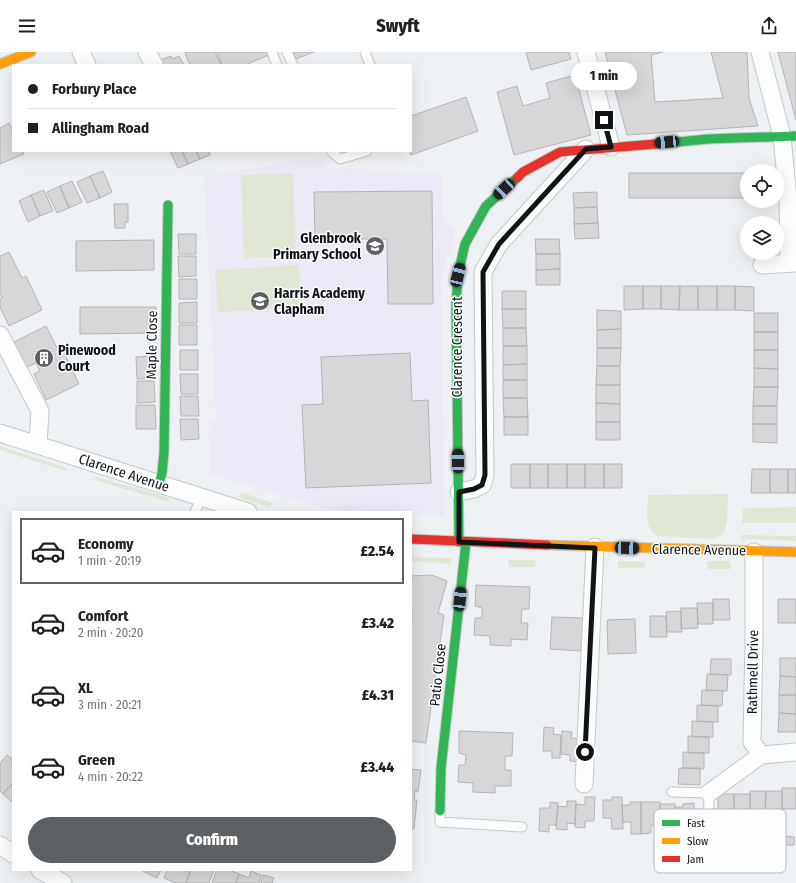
<!DOCTYPE html>
<meta charset="utf-8">
<style>
:root{--surface:#fff;--page:#f6f6f6;--text:#202124;--muted:#757577;--line:#e0e0e0;--accent:#5e6164}
body{margin:0;font-family:"Fira Sans Condensed",sans-serif;background:var(--page);color:var(--text);height:100vh;display:flex;flex-direction:column;font-size:15px;white-space:nowrap}
*{box-sizing:border-box;margin:0}
p{font-size:13px;color:var(--muted)}
.icon{flex:none;width:22px;height:22px;fill:none;stroke:currentColor;stroke-width:2;stroke-linecap:round;stroke-linejoin:round}
.map{position:relative;flex:1;overflow:hidden}
.side{position:absolute;left:12px;top:459px;width:400px;height:360px;display:flex;flex-direction:column;background:var(--surface);border-radius:0px;box-shadow:0 4px 16px #0002}
.side>*{flex:none}
.banner{position:absolute;left:12px;top:12px;width:400px;height:88px;border-radius:0px;box-shadow:0 4px 16px #0002;display:grid;align-content:center;height:88px;padding:0 16px;background:var(--surface)}
.controls{position:absolute;left:740px;top:112px;display:grid;gap:8px}
.controls a{display:grid;place-items:center;width:44px;height:44px;border-radius:50%;background:var(--surface);box-shadow:0 4px 16px #0002;font-size:20px}
.end{position:absolute;width:18px;height:18px;margin:-9px;border:5px solid #111416;background:#fff;box-shadow:0 0 0 2px #fff}
.from{border-radius:50%}
.bubble{position:absolute;height:28px;border-radius:14px;background:var(--surface);box-shadow:0 4px 16px #0002;font-size:13px;font-weight:800;line-height:28px;text-align:center}
.car{position:absolute;width:12px;height:24px;margin:-12px -6px;border-radius:5px;box-shadow:0 0 3px 1px #0007;background:linear-gradient(#222 24%,#8ab4d8 0 40%,#222 0 76%,#8ab4d8 0 86%,#222 0)}
.banner b{display:flex;align-items:center;gap:14px;height:38px;font-size:15px}
.banner b+b{border-top:1px solid var(--line)}
.banner i{width:10px;height:10px;background:var(--text)}
ul{padding:7px 0 0;list-style:none}
li{display:flex;align-items:center;gap:12px;height:66px;margin:0 8px 6px;padding:0 8px;border:2px solid transparent;border-radius:0px}
li div{flex:1}
li b{display:block;font-size:15px}
li em{font-style:normal;font-weight:800}
li.current{border-color:var(--accent)}
li>.icon{width:36px;height:36px;stroke-width:1.5}
.cta{display:flex;gap:8px;margin-top:auto;padding:8px 16px}
.cta a{flex:1;height:46px;border-radius:24px;background:var(--accent);color:#fff;font-size:16px;font-weight:800;line-height:46px;text-align:center}
header{display:flex;justify-content:space-between;align-items:center;height:52px;padding:0 16px;background:var(--surface);font-size:18px;font-weight:800}
.map>svg:first-child{display:block}
</style>
<header><svg class="icon" aria-label="menu" viewBox="0 0 24 24"><path d="M4 6h16M4 12h16M4 18h16"/></svg>Swyft<svg class="icon" aria-label="share" viewBox="0 0 24 24"><path d="M12 15V3M7 8l5-5 5 5M5 13v7h14v-7"/></svg></header>
<div class="map">
<svg width="796" height="831" viewBox="0 0 796 831">
<rect width="100%" height="100%" fill="#eef1f4"/>
<path fill="#ece8f5" d="M324,106L329,116L442,122L443,168L456,178L443,220L441,244L445,464L411,462V460L329,458L211,422L208,368L216,367L204,124L297,109Z"/>
<path fill="#dfe6d4" d="M293,121L296,204L244,206L241,123Z
M299,213L301,255L218,260L215,218Z
M0,394L67,416L66,419L0,398Z
M97,425L170,446L168,450L95,428Z
M241,440L273,451L270,455L239,446Z
M728,442L727,471L723,482L713,487L658,484C643,477 648,457 648,443Z
M796,455V471H742L743,456Z
M741,483L796,484V489L741,487Z
M411,505L451,506V512L411,509Z
M508,508H535L536,515H509Z
M618,509L644,510L645,516H618Z
M707,509H730L731,517H708Z"/>
<path fill="#d7d7d9" stroke="#b4b4b7" d="M188,0H215L221,13H190L185,1Z
M217,0H270L271,2L245,13H222Z
M293,0H314L296,7Z
M526,0H569L571,7L531,18Z
M605,0H663L651,3L655,50L723,46L711,0H747L749,46L758,74L627,83Z
M778,0H796V68Z
M171,4L172,7L179,4L184,13H159L158,9Z
M575,23L591,83L514,103L497,40L517,34L523,54L550,46L546,31Z
M466,45L478,79L411,103L410,99L411,64Z
M9,71L13,79V99H23L24,102L0,112V76Z
M170,99H182L188,112L178,116Z
M182,99H196L200,107L188,112Z
M196,99H209L210,103L200,107Z
M103,119L112,140L100,146L90,124Z
M629,121H747V146H629Z
M90,124L100,146L87,151L77,130Z
M72,129L82,150L69,156L60,134Z
M60,134L69,156L57,161L47,140Z
M44,138L53,159L40,164L31,143Z
M432,139L433,252H388L387,187H315L314,140Z
M597,140V155L574,156L573,141Z
M31,143L40,164L28,170L19,149Z
M114,152H128V170H125V176H115Z
M597,155L598,171L574,172V156Z
M598,171L599,186L575,187L574,172Z
M178,182H196V202H179Z
M535,187H559L560,202H536Z
M154,188V218L76,219V189Z
M9,200L22,226L26,224L42,258L9,274L0,255V247L2,245L0,241V204Z
M536,202H560V217L536,218Z
M178,204H196V224L179,225Z
M560,217V233H536V218Z
M179,227H197V247H179Z
M624,234H643V257L624,258Z
M643,234H661V257H643Z
M661,234H680L679,258L661,257Z
M680,234H698V258H679Z
M698,234H717V258H698Z
M717,234H735V258H717Z
M735,234L754,235V259L735,258Z
M502,239H526V257H502Z
M197,250V271H179V251Z
M80,255H156L157,281L80,282Z
M502,257H526V276H503Z
M597,258L621,259V277L597,278Z
M754,261H778V280H754Z
M179,273H197V293H179Z
M46,274L59,300L63,298L79,332L46,348L34,322L40,319L36,311L26,316L14,290Z
M503,276H526L527,294H503Z
M621,277V296H597V278Z
M754,280H778V298H754Z
M503,294H527V312L503,313Z
M597,296H621L620,314H597Z
M180,298H198V318H180Z
M754,298H778V317L754,316Z
M410,301L412,349L428,348L431,431L306,436L302,353L323,352L321,305Z
M153,304L154,326L137,327L136,305Z
M527,312V328H503V313Z
M597,314H620V333H596Z
M754,316L778,317V335H754Z
M180,322H198V342H181Z
M503,328H527V346H503Z
M137,329H154L155,350L137,351Z
M596,333H620V352L596,351Z
M754,335H778L777,354H753Z
M180,344H198L199,364H181Z
M503,346H527L528,365H504Z
M596,351L620,352V370H596Z
M136,353H155L156,377H136Z
M753,354H777V372H753Z
M504,365H528V383H504Z
M180,367H198L199,387L181,388Z
M596,370H620V388H596Z
M753,372H777V391L753,390Z
M511,412H530V436H511Z
M530,412H548V436H530Z
M548,412H567V436H548Z
M567,412H585V436H567Z
M585,412H604V436H585Z
M604,412H622V436H604Z
M752,417H770V441H751Z
M770,417H788V441H770Z
M788,417H796V441H788Z
M432,523L447,529L438,561L444,563L426,691L411,689V574L412,560H411V524Z
M476,533L530,535L529,557H522L521,571H528L527,588L511,587V594L490,593V584L474,583L475,566H482V556L475,554Z
M713,547H729L730,568H713Z
M778,547H796V571H778Z
M697,551H713V572H698Z
M681,556H697L698,576L681,577Z
M681,559L682,580H667L666,560Z
M650,564H666L667,585H650Z
M552,565L583,566L581,599L550,597Z
M635,567L636,601L608,602L607,568Z
M780,606H796V625L780,624Z
M711,607H731V623L710,622Z
M707,622L728,623L727,639L706,638Z
M780,624L796,625V643H779Z
M702,638L723,639L722,654L701,653Z
M779,643H796V662L779,661Z
M697,653L718,654V670L697,669Z
M779,661L796,662V680H778Z
M692,669L713,670V685H692Z
M544,675L554,676L553,682L561,683L560,706H552V699H543Z
M459,679L513,681L512,704H505V718H511V734H495V741L473,740V731L458,730L459,713H465L466,703L459,701Z
M562,679L572,680L571,686L580,687L579,710L570,709V703L561,702Z
M688,684L709,685V701H688Z
M683,700L704,701V717L683,716Z
M7,703L13,708V713L12,715L13,716V731L3,742L0,739V711Z
M679,716H700V733L678,732Z
M411,717L421,718L418,740L415,739L414,748H417L414,777H411Z
M13,731V751L3,742Z
M782,736H796V757H782Z
M750,739H766L765,760H750Z
M766,739H782V760H765Z
M718,742H734V763H718Z
M734,742H750V763H734Z
M585,745H595L594,769H585V776L575,775L576,752L585,753Z
M612,745H622L623,777H612L611,766H603V748H612Z
M567,749H576L575,772L567,771V778L556,777L558,754L567,755Z
M550,750L558,751L556,773H549V780L539,779L540,756H550Z
M630,750H641V782H631V770H623L622,753H630Z
M641,750H660V773H651V781L641,782Z
M694,751L695,783H683L682,773H675V755H683V752Z
M660,752H675V775H661Z
M782,784L794,785V793H782Z
M141,818H161L157,826Z
M167,818H191L186,831H176L164,826Z
M191,818H214L209,831H186Z
M217,818H229L239,822L236,831H212Z
M251,819L261,823L259,831H236L239,822L249,826Z
M263,823L274,826L272,831H261Z"/>
<g fill="none" stroke-linecap="round" stroke-linejoin="round">
<defs>
<path id="lane" d="M272,0L277,13
M287,0L293,13
M365,0L370,13
M331,99L340,107L367,99
M195,460L201,446
M672,740L709,741L708,791
M440,759V770L522,775"/>
<path id="street" d="M81,0L87,13
M147,0L154,13
M586,0L611,95
M760,0L782,84L788,147L789,211
M762,213L796,211
M0,283L40,359L38,393
M0,381L248,460
M459,440L474,437L482,433L485,423L483,220L499,192L586,97
M754,500V585L752,690L761,703L796,700
M584,732L595,495
M709,741L761,703
M0,793L13,802
M40,818L63,831"/>
<path id="fast" d="M667,91L708,87L796,84
M159,432L162,421L164,401L168,153
M459,490L456,253L458,223L465,192L486,154L517,126
M440,759L441,716L466,490"/>
<path id="slow" d="M0,12L31,0
M547,493L796,500"/>
<path id="jam" d="M517,126L523,120L560,100L667,91
M411,487L547,493"/>
</defs>
<use href="#lane" stroke="#c5c7ca" stroke-width="11"/>
<use href="#street" stroke="#c5c7ca" stroke-width="19"/>
<use href="#fast" stroke="#c5c7ca" stroke-width="11"/>
<use href="#slow" stroke="#c5c7ca" stroke-width="11"/>
<use href="#jam" stroke="#c5c7ca" stroke-width="11"/>
<use href="#lane" stroke="#fcfdfd" stroke-width="9"/>
<use href="#street" stroke="#fcfdfd" stroke-width="17"/>
<use href="#fast" stroke="#30b455" stroke-width="9"/>
<use href="#slow" stroke="#ff9f0a" stroke-width="9"/>
<use href="#jam" stroke="#e5322d" stroke-width="9"/>
</g>
<g fill="none" stroke-linecap="round" stroke-linejoin="round">
<path stroke="#111416" stroke-width="5" d="M585,700L595,496L459,490V440L474,437L482,433L485,423L483,220L499,192L586,97L611,95L604,68"/>
</g>
<defs>
<symbol id="school-disc" viewBox="-11 -11 22 22"><circle r="9.5" fill="#5e6164" stroke="#fcfdff"/><path d="M0-5L7-2L0 1L-7-2ZM-4 1L0 2.5L4 1V4Q0 6-4 4Z" fill="#fff"/></symbol>
<symbol id="building-disc" viewBox="-11 -11 22 22"><circle r="9.5" fill="#5e6164" stroke="#fcfdff"/><path d="M-4-6H4V6H1V3H-1V6H-4ZM-2.5-4.3h1.7v1.8h-1.7ZM.8-4.3h1.7v1.8H.8ZM-2.5-1h1.7V.8h-1.7ZM.8-1h1.7V.8H.8Z" fill="#fff"/></symbol>
</defs>
<g fill-rule="evenodd">
<use href="#school-disc" x="364" y="183" width="22" height="22"/>
<use href="#school-disc" x="249" y="238" width="22" height="22"/>
<use href="#building-disc" x="33" y="295" width="22" height="22"/>
</g>
<g text-anchor="middle" dominant-baseline="central" stroke-width="3" stroke-linejoin="round" paint-order="stroke">
<g font-size="14" font-weight="bold" fill="#111416" stroke="#fcfdff" text-anchor="start">
<text x="361" y="186" text-anchor="end">Glenbrook<tspan x="361" dy="16">Primary School</tspan></text>
<text x="274" y="241">Harris Academy<tspan x="274" dy="16">Clapham</tspan></text>
<text x="58" y="298">Pinewood<tspan x="58" dy="16">Court</tspan></text>
</g>
<g font-size="14" fill="#111416" stroke="#fcfdff">
<text transform="translate(152 293) rotate(-89)">Maple Close</text>
<text transform="translate(457 295) rotate(-90)">Clarence Crescent</text>
<text transform="translate(124 421) rotate(18)">Clarence Avenue</text>
<text transform="translate(699 498) rotate(1)">Clarence Avenue</text>
<text transform="translate(753 620) rotate(-89)">Rathmell Drive</text>
<text transform="translate(438 623) rotate(-84)">Patio Close</text>
</g>
</g>
<rect x="654" y="757" width="132" height="64" rx="6" fill="#fcfdff" stroke="#b6b7b9" stroke-width="1"/>
<rect x="662" y="768" width="18" height="6" fill="#30b455"/>
<rect x="662" y="786" width="18" height="6" fill="#ff9f0a"/>
<rect x="662" y="804" width="18" height="6" fill="#e5322d"/>
<g font-size="11" fill="#111416">
<text x="687" y="775">Fast</text>
<text x="687" y="793">Slow</text>
<text x="687" y="811">Jam</text>
</g>
</svg>
<div class="controls">
<a><svg class="icon" aria-label="locate" viewBox="0 0 24 24"><circle cx="12" cy="12" r="6"/><path d="M12 2v4M12 18v4M2 12h4M18 12h4"/></svg></a>
<a><svg class="icon" aria-label="layers" viewBox="0 0 24 24"><path d="M12 4l9 5-9 5-9-5zM3 14l9 5 9-5"/></svg></a>
</div>
<i class="end from" style="left:585px;top:700px"></i>
<i class="end" style="left:604px;top:68px"></i>
<div class="bubble" style="left:571px;top:10px;width:66px">1 min</div>
<i class="car" style="left:667px;top:90px;rotate:265deg"></i>
<i class="car" style="left:504px;top:137px;rotate:227deg"></i>
<i class="car" style="left:458px;top:223px;rotate:14deg"></i>
<i class="car" style="left:458px;top:409px;rotate:359deg"></i>
<i class="car" style="left:627px;top:496px;rotate:92deg"></i>
<i class="car" style="left:460px;top:547px;rotate:6deg"></i>
<div class="banner">
<b><i class="from"></i>Forbury Place</b>
<b><i></i>Allingham Road</b>
</div>
<section class="side">
<ul>
<li class="current"><svg class="icon" aria-label="car" viewBox="0 0 24 24"><path d="M5 17H2v-5l4-1 3-4h7l3 4 3 1v5h-3M9 17h6M6 11h13"/><circle cx="7" cy="17" r="2"/><circle cx="17" cy="17" r="2"/></svg><div><b>Economy</b><p>1 min · 20:19</p></div><em>£2.54</em></li>
<li><svg class="icon" aria-label="car" viewBox="0 0 24 24"><path d="M5 17H2v-5l4-1 3-4h7l3 4 3 1v5h-3M9 17h6M6 11h13"/><circle cx="7" cy="17" r="2"/><circle cx="17" cy="17" r="2"/></svg><div><b>Comfort</b><p>2 min · 20:20</p></div><em>£3.42</em></li>
<li><svg class="icon" aria-label="car" viewBox="0 0 24 24"><path d="M5 17H2v-5l4-1 3-4h7l3 4 3 1v5h-3M9 17h6M6 11h13"/><circle cx="7" cy="17" r="2"/><circle cx="17" cy="17" r="2"/></svg><div><b>XL</b><p>3 min · 20:21</p></div><em>£4.31</em></li>
<li><svg class="icon" aria-label="car" viewBox="0 0 24 24"><path d="M5 17H2v-5l4-1 3-4h7l3 4 3 1v5h-3M9 17h6M6 11h13"/><circle cx="7" cy="17" r="2"/><circle cx="17" cy="17" r="2"/></svg><div><b>Green</b><p>4 min · 20:22</p></div><em>£3.44</em></li>
</ul>
<div class="cta"><a>Confirm</a></div>
</section>
</div>
